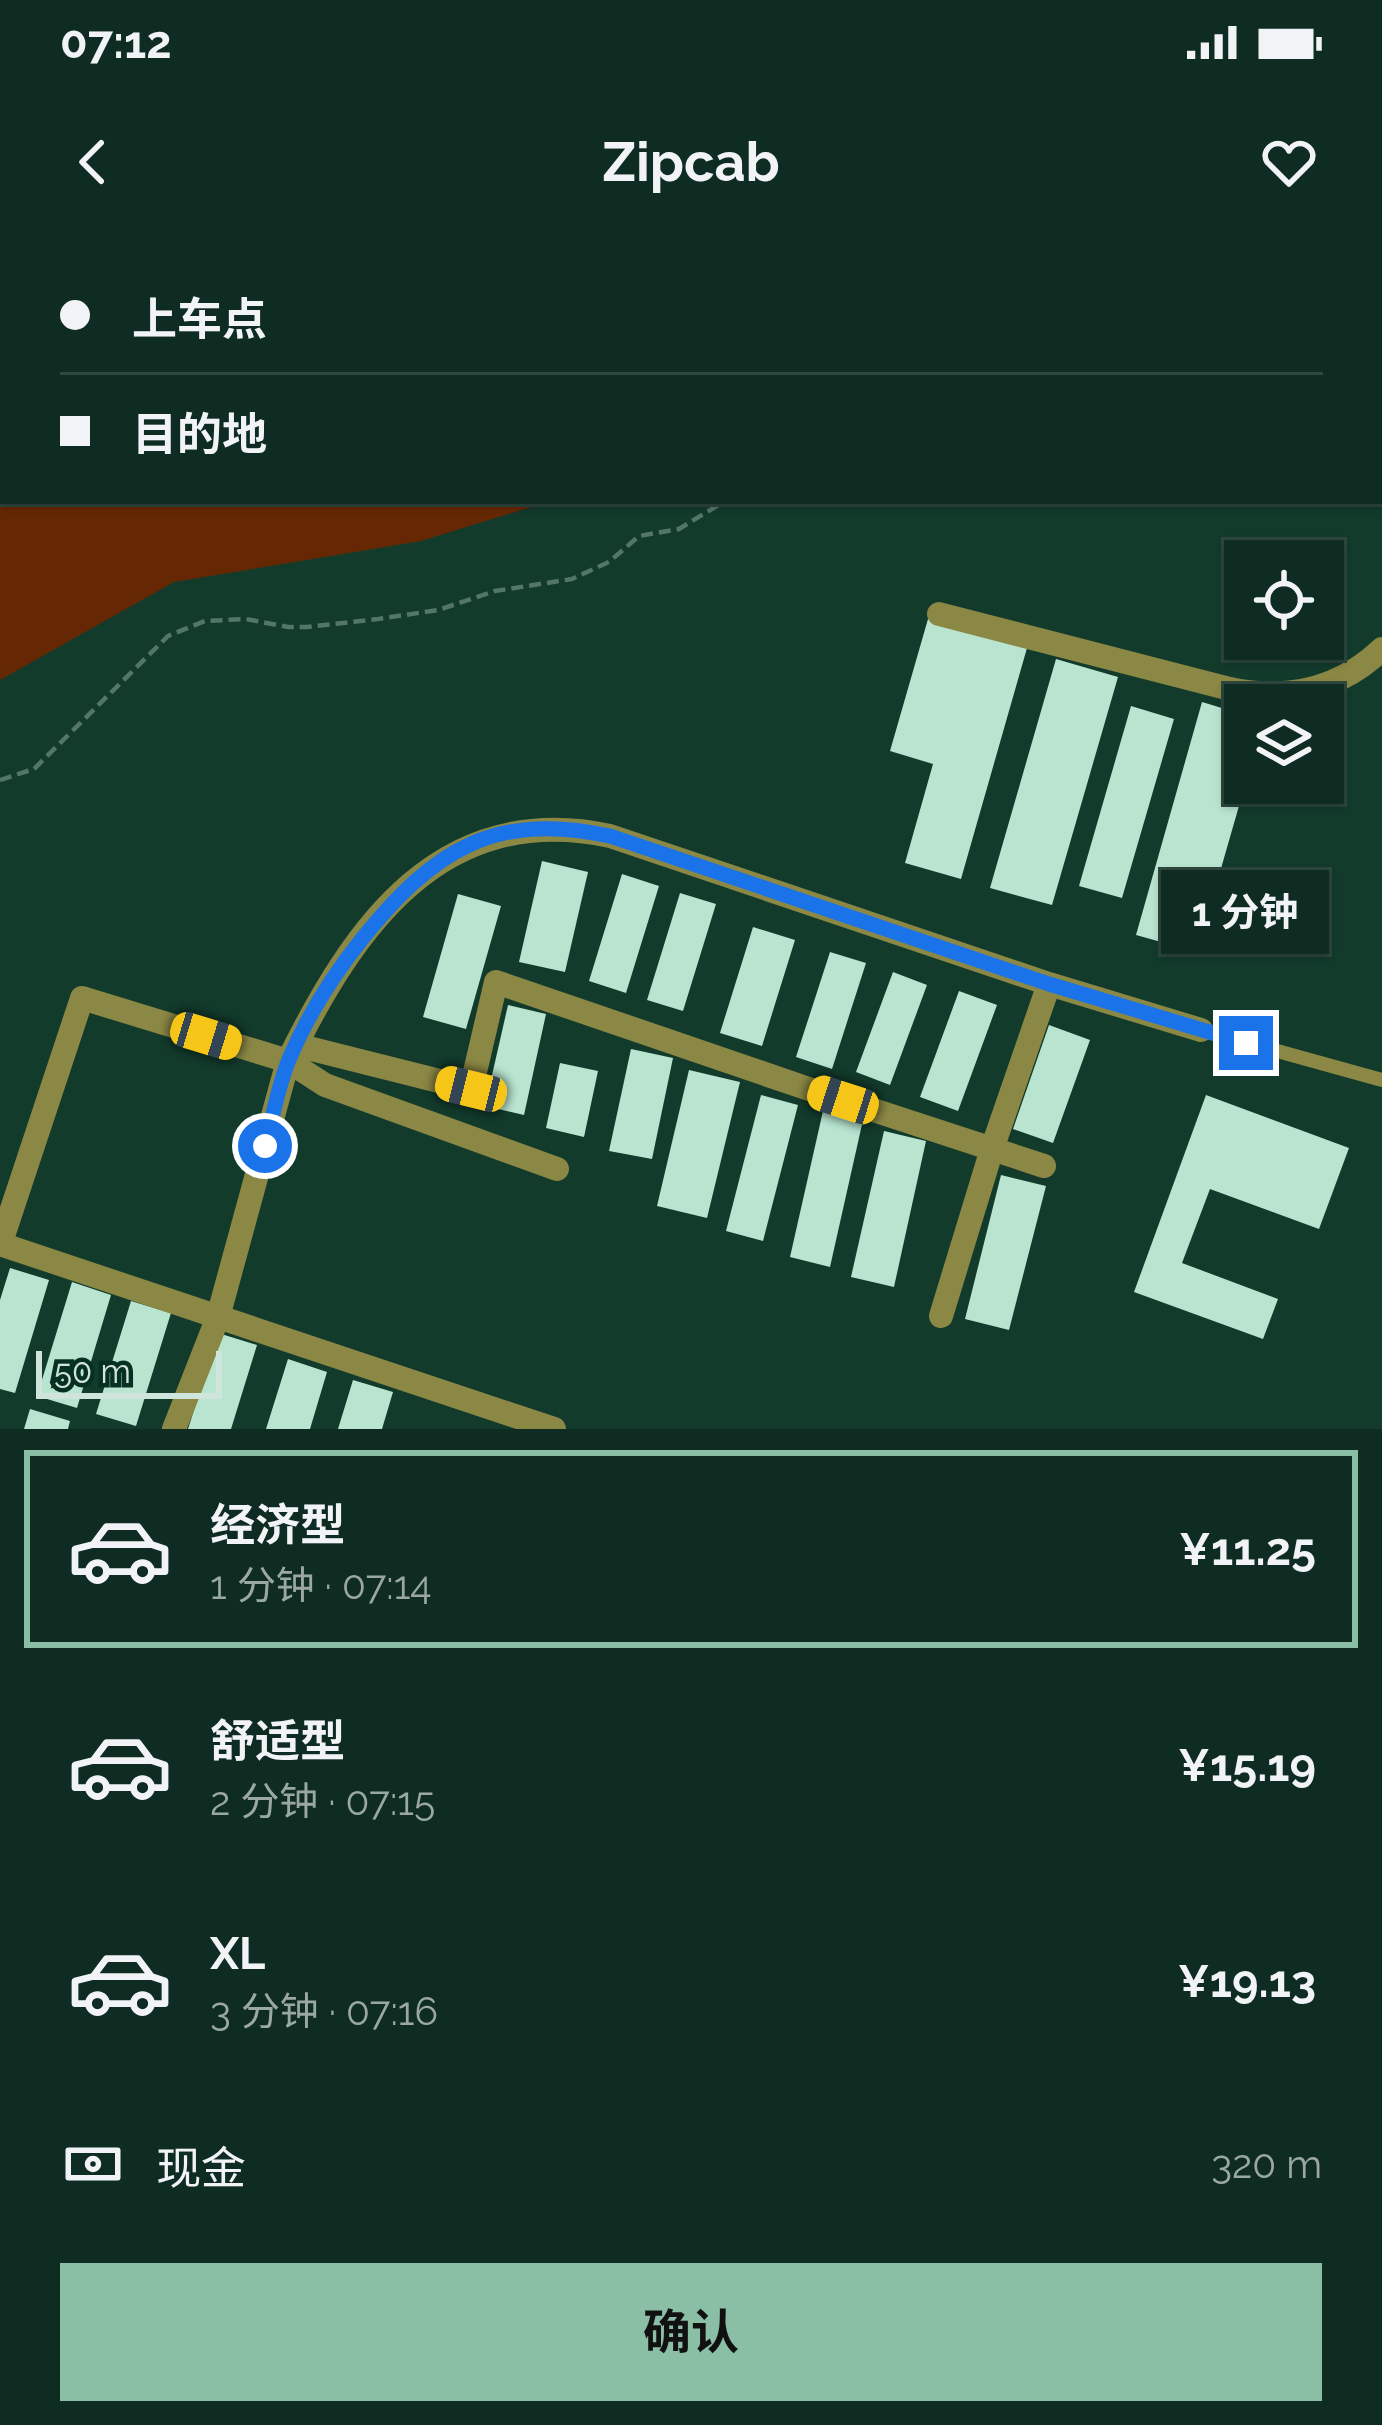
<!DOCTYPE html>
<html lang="zh">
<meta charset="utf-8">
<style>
:root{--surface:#0e2c21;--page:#17342a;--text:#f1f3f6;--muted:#9ba7a5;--line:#2e483f;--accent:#8abfa5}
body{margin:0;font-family:Raleway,"Noto Sans SC",sans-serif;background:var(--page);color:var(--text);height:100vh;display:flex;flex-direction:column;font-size:45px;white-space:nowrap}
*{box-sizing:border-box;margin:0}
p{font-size:39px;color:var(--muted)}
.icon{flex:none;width:66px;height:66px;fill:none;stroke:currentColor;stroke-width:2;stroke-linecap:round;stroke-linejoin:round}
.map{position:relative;height:1189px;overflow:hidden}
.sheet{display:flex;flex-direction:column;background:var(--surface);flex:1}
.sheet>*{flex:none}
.top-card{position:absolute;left:0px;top:0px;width:1383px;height:264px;box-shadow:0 3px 9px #0004,0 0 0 3px var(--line);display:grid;align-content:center;height:264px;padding:0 60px;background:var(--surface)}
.buttons{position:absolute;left:1224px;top:300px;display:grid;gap:24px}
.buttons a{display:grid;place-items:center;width:120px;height:120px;border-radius:0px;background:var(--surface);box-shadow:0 3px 9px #0004,0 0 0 3px var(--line);font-size:60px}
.scale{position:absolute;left:36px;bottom:30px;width:186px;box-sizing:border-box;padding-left:12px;border:6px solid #cfe4da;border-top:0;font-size:33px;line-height:42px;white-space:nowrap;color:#cfe4da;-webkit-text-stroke:9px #063122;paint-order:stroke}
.end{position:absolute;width:54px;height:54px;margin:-27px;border:15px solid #1a73e8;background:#fff;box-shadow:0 0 0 6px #fff}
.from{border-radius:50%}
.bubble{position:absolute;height:84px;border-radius:0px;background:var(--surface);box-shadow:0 3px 9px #0004,0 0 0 3px var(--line);font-size:39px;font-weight:700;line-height:84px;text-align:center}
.car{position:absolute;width:36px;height:72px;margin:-36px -18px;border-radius:15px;box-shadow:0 0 9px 3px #0007;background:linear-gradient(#f5c518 24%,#345 0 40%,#f5c518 0 76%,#345 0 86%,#f5c518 0)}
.top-card b{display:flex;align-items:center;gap:42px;height:114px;font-size:45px}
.top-card b+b{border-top:3px solid var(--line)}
.top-card i{width:30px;height:30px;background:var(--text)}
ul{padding:21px 0 0;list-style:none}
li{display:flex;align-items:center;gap:36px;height:198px;margin:0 24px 18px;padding:0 36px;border:6px solid transparent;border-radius:0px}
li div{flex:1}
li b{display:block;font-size:45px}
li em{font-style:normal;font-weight:700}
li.on{border-color:var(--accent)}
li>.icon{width:108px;height:108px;stroke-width:1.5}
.pay{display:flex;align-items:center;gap:30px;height:132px;padding:0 60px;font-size:45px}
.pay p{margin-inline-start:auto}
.button{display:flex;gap:24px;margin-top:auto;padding:24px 60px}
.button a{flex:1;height:138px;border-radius:0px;background:var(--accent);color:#111;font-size:48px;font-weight:700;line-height:138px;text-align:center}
.status{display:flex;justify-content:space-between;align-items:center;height:84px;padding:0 60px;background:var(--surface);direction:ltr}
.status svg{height:33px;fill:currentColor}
header{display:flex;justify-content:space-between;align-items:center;height:156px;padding:0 60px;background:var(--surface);font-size:54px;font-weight:700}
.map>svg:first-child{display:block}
</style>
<div class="status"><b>07:12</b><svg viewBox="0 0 49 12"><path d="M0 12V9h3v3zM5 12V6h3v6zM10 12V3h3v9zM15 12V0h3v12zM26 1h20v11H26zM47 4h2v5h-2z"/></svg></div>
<header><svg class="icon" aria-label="back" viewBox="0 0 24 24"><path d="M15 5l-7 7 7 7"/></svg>Zipcab<svg class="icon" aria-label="heart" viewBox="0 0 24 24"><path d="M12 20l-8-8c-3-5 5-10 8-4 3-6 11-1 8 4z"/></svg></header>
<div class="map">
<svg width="1382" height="1189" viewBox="0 0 1382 1189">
<rect width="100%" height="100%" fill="#123b2c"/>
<path fill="#662804" d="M268,0H760L758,3H263Z
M3,149V261H551L421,301L174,342L0,440V151Z"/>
<path fill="#b8e4d0" d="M928,379L1027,408L961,639L905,623L933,524L890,511Z
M1056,419L1118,437L1052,665L990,648Z
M1202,462L1245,475V545L1197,712L1136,695Z
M1131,466L1174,479L1122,658L1079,646Z
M542,621L588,632L565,732L519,722Z
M622,634L659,646L626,753L589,741Z
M680,653L716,664L683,771L647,760Z
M458,654L501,666L466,789L423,777Z
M753,687L795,700L762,806L720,793Z
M830,712L866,723L832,829L796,817Z
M893,732L927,745L890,845L856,832Z
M959,751L997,765L958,871L920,857Z
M508,765L546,774L524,875L485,866Z
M1049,785L1090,800L1053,903L1013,889Z
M631,809L673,818L652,919L609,911Z
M560,823L598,831L584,897L546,888Z
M689,830L740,842L707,978L657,966Z
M761,855L798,865L763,1001L726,991Z
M1206,855L1349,908L1319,989L1210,949L1182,1023L1278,1059L1263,1099L1134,1052Z
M823,871L863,880L830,1027L790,1017Z
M884,891L926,901L894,1047L851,1037Z
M1001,935L1046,946L1009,1090L965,1079Z
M10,1028L49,1040L15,1153L0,1149V1060Z
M72,1042L111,1055L77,1168L37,1156Z
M131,1061L171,1073L136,1186L96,1174Z
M218,1093L257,1105L231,1189H188Z
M288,1119L327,1132L310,1189H266Z
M353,1140L393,1152L382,1189H338Z
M30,1169L70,1181L68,1189H24Z"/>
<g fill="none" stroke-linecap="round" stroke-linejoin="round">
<path stroke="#547668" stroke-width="4.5" stroke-dasharray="12 6" stroke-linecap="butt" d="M920,3L922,0
M0,540L34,529L168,396L205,381L246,379L288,387H307L378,379L438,370L495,351L572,339L609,322L639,296L679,289L725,261"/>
<path stroke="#8b8744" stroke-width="14" d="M1201,790L1382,840"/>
<path stroke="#8b8744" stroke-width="24" d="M939,374L1230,449C1287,461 1339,450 1382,409
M296,805L471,849L496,742L806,848L1044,926
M0,1004L554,1189
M0,1005L82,758L288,821L325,845L557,929
M941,1076L992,909L1049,744
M174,1189L218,1077L288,821C354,686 441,560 610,596L1049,744L1201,790"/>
<path stroke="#beb643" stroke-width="24" d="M162,3L166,0
M0,118L3,116"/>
</g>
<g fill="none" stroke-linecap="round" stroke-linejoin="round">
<path stroke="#1a73e8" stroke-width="15" d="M265,906C273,877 278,845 290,817C308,775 334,734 362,699C433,611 493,571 610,596L1049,744L1246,803"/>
</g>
</svg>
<div class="buttons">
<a><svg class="icon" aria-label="locate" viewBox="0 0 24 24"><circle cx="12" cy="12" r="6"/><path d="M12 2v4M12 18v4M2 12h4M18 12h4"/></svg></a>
<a><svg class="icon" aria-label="layers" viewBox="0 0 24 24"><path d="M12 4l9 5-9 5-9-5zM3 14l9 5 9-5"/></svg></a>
</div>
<div class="scale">50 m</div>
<i class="end from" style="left:265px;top:906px"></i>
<i class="end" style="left:1246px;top:803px"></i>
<div class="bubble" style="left:1161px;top:630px;width:168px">1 分钟</div>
<i class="car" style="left:206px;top:796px;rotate:107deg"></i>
<i class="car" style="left:471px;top:849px;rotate:284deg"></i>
<i class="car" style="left:843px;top:860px;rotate:288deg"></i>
<div class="top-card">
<b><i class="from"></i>上车点</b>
<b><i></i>目的地</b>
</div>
</div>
<section class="sheet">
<ul>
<li class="on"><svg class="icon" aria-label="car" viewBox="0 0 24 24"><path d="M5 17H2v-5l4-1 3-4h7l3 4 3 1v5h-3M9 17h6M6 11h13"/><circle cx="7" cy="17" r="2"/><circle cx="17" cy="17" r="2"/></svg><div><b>经济型</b><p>1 分钟 · 07:14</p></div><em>¥11.25</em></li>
<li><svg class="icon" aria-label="car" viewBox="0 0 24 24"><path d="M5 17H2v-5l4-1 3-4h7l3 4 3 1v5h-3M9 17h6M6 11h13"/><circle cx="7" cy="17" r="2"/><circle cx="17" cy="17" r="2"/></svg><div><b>舒适型</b><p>2 分钟 · 07:15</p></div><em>¥15.19</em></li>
<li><svg class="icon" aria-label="car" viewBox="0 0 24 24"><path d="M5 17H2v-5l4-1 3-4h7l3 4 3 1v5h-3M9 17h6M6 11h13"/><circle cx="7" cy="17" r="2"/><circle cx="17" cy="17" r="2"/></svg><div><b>XL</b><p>3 分钟 · 07:16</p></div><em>¥19.13</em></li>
</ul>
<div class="pay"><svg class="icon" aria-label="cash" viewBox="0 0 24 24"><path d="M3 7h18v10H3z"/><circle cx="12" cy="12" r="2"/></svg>现金<p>320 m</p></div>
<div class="button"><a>确认</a></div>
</section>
